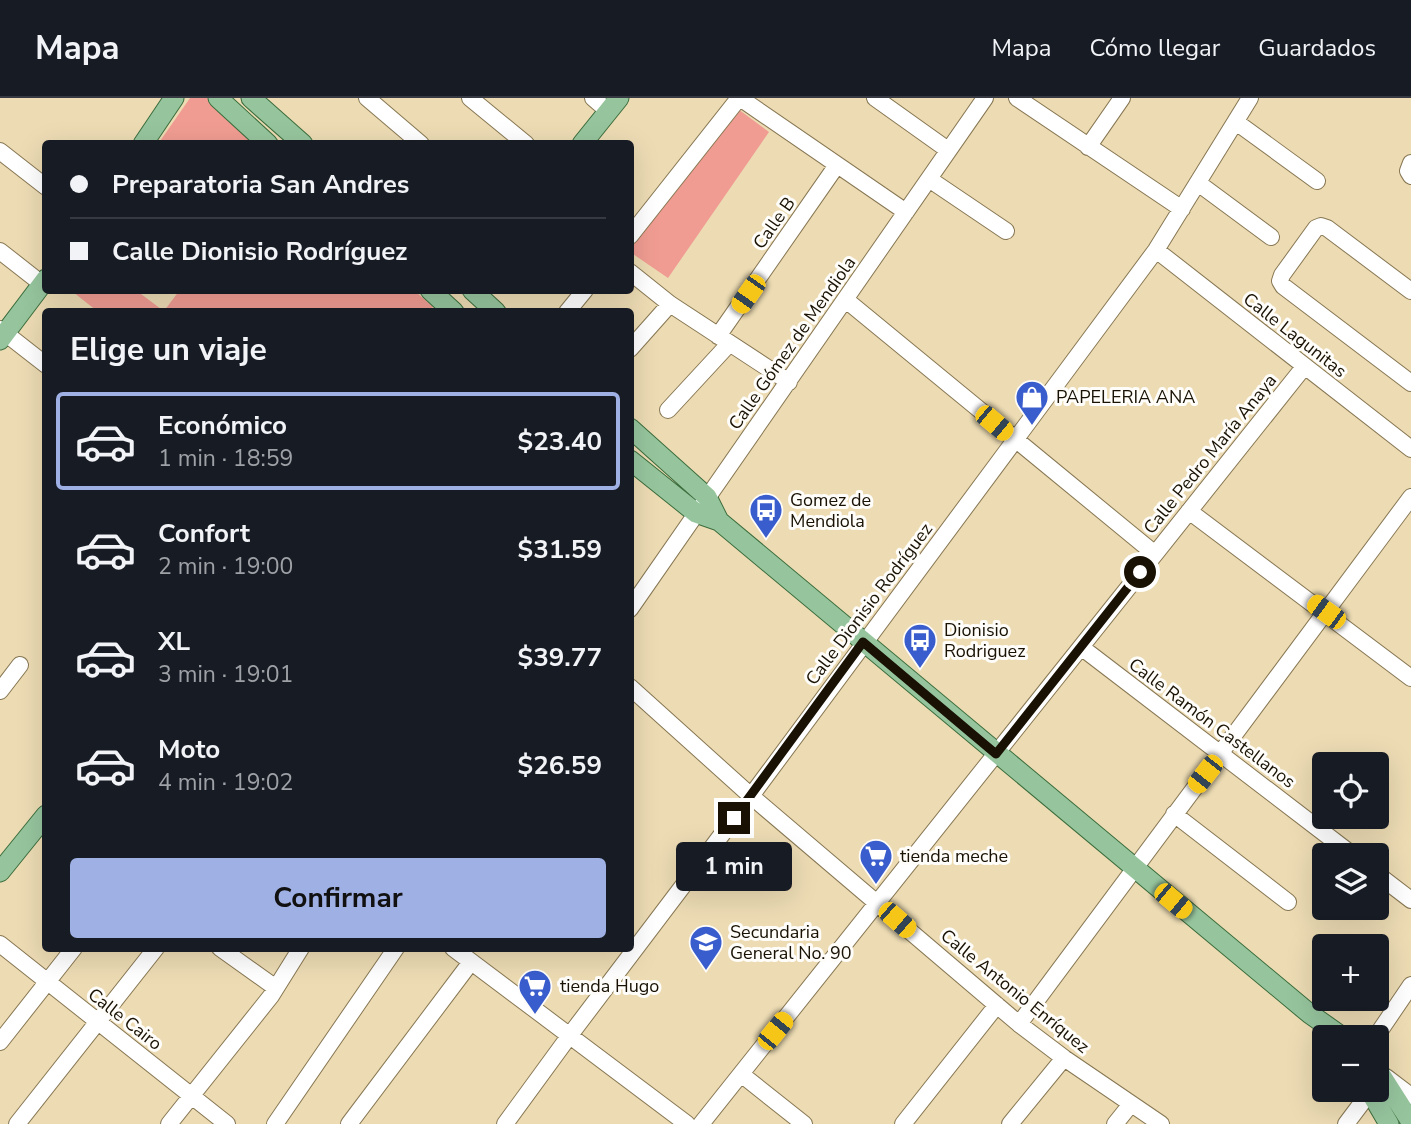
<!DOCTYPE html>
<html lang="es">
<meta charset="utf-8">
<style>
:root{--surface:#171b24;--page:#242831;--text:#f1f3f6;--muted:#9ea1a6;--line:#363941;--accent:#9fb0e4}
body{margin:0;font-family:"Nunito Sans",sans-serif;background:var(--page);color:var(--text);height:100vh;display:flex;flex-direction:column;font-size:26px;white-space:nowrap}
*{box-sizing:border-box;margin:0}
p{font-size:23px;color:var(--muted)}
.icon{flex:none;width:38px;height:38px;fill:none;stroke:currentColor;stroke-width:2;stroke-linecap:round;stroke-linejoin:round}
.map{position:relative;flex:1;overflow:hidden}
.panel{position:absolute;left:42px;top:210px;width:592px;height:644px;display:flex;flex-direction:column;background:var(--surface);border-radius:7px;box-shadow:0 7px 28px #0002}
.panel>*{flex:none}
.banner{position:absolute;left:42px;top:42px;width:592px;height:154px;border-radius:7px;box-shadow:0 7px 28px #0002;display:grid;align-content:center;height:154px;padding:0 28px;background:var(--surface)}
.fabs{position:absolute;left:1312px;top:654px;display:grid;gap:14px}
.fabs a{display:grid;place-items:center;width:77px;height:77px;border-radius:7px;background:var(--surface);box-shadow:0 7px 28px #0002;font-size:35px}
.end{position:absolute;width:32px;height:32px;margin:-16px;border:9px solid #181104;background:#fff;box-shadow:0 0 0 4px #fff}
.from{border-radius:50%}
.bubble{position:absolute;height:49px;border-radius:7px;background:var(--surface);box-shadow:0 7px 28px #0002;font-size:23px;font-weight:700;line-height:49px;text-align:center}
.car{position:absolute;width:21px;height:42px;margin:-21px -10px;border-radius:9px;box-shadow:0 0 5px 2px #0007;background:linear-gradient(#f5c518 24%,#345 0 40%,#f5c518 0 76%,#345 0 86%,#f5c518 0)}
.banner b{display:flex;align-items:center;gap:24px;height:66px;font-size:26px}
.banner b+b{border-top:2px solid var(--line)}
.banner i{width:18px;height:18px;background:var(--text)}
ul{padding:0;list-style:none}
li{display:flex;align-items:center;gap:21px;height:98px;margin:0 14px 10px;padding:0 14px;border:4px solid transparent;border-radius:7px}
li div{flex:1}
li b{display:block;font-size:26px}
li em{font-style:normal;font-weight:700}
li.active{border-color:var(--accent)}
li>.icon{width:63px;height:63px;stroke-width:1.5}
h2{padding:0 28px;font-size:32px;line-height:84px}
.action{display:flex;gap:14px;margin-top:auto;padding:14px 28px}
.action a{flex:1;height:80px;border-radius:7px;background:var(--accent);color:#111;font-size:28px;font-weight:700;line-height:80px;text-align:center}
header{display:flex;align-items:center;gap:42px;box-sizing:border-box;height:98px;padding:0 35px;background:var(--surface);border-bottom:2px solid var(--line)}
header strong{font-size:33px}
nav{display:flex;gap:38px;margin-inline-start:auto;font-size:24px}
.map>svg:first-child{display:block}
</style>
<header>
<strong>Mapa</strong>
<nav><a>Mapa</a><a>Cómo llegar</a><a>Guardados</a></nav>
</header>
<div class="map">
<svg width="1411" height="1026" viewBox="0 0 1411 1026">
<rect width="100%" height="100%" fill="#ecdbb3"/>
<path fill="#f09c92" d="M190,0H207L256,45L158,46Z
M738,11L769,34L668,180L630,154V148Z
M75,192L137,193L161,211L159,214L97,213L73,194Z
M179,193H415L433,209L429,214L164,213Z"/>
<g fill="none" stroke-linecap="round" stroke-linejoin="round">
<defs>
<path id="minor" d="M367,0L421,46
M470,0L526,46
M593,0L608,13
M740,0L906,114
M875,0L948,52
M1017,0L1182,111
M1236,24L1317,83
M1088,49L1122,0
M0,53L46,89
M1411,65L1408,73L1411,78
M929,81L1006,133
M1198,85L1271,139
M630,138L739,0
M1156,152L1411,351
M0,153L42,186
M630,174L670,206L789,284
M1411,193L1327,130L1321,128L1316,130L1282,177L1280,183L1283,188L1411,285
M846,202L1155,456
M567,214L585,192
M0,231L46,267
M718,238L837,67
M630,251L670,206
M668,312L729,246
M1189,413L1411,580
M630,511L985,0
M1081,549L1354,758
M630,589L751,698L1019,926L1064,960L1161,1026
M0,593L20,567
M1174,716L1288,804
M1377,776L1411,802
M0,846L227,1026
M220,850L276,890
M453,850L687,1026
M1019,926L1411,399
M1375,940L1411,887
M0,944L74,850
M741,976L804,1026
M1386,979L1411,998
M17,1026L156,850
M169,1026L271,898L301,850
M275,1026L396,850
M349,1026L471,864
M505,1026L570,937L751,698L1156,152L1250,0
M701,1026L1304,269
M903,1026L997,907
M1010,1026L1064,960
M1115,1026L1131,1006
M1346,1026L1370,994"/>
<path id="major" d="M218,0L268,46
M251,0L303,46
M143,46L174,0
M582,46L619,0
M430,192L454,214
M472,192L496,214
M0,242L46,181
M630,330L707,399L719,423
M630,362L696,415L719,423L1310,916L1344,940
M0,774L46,717
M1377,971L1411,1024
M1369,992L1389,1026"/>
</defs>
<use href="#minor" stroke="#877753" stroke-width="18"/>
<use href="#major" stroke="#3c6d3d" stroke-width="21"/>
<use href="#minor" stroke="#fff" stroke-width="16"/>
<use href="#major" stroke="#96c59d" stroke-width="19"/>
</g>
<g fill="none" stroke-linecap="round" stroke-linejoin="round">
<path stroke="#181104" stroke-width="9" d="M734,720L863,544L996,656L1140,474"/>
</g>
<defs>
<symbol id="shop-pin" viewBox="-11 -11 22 30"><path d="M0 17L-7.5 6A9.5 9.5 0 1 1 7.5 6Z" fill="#3a5dce" stroke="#fffdf9"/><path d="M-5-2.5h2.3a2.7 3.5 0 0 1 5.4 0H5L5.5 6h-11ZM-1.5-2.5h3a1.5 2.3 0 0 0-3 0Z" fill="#fff"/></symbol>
<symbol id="bus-pin" viewBox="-11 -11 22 30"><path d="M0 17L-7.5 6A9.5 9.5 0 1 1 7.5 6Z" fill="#3a5dce" stroke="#fffdf9"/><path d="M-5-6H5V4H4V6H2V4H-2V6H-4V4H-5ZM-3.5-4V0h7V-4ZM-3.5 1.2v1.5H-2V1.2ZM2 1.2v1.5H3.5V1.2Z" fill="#fff"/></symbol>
<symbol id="supermarket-pin" viewBox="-11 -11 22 30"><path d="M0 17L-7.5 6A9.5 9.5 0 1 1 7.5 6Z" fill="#3a5dce" stroke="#fffdf9"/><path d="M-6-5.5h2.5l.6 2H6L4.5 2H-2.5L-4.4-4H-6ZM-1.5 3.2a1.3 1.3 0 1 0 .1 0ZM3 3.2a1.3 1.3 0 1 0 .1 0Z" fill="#fff"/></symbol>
<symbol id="school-pin" viewBox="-11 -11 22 30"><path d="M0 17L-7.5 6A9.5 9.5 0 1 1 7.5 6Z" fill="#3a5dce" stroke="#fffdf9"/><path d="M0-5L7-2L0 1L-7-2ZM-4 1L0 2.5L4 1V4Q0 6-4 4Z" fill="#fff"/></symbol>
</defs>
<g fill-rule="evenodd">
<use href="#shop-pin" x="1013" y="280" width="38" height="52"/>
<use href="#bus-pin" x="747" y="393" width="38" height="52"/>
<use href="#bus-pin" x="901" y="523" width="38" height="52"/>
<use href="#supermarket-pin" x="857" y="739" width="38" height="52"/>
<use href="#school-pin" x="687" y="825" width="38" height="52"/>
<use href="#supermarket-pin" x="516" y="869" width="38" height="52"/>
</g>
<g text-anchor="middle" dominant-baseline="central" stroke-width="6" stroke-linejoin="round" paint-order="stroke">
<g font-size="18" fill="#181104" stroke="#fffdf9">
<text transform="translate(774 125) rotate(-55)">Calle B</text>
<text transform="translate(1295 237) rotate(38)">Calle Lagunitas</text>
<text transform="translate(792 245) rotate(-55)">Calle Gómez de Mendiola</text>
<text transform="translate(1210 356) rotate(-51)">Calle Pedro María Anaya</text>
<text transform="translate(869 506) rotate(-53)">Calle Dionisio Rodríguez</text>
<text transform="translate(1212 625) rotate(37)">Calle Ramón Castellanos</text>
<text transform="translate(1015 893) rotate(39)">Calle Antonio Enríquez</text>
<text transform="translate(125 921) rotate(38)">Calle Cairo</text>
</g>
<g font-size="18" fill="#181104" stroke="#fffdf9" text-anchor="start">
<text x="1056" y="299">PAPELERIA ANA</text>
<text x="790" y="402">Gomez de<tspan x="790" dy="21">Mendiola</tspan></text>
<text x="944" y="532">Dionisio<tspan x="944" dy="21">Rodriguez</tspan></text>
<text x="900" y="758">tienda meche</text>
<text x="730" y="834">Secundaria<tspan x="730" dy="21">General No. 90</tspan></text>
<text x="560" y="888">tienda Hugo</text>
</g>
</g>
</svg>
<div class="fabs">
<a><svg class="icon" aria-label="locate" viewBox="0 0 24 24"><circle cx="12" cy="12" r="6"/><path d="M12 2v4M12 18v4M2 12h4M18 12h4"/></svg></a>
<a><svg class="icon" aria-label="layers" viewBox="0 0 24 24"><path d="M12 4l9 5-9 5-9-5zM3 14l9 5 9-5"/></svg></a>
<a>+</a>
<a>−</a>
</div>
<i class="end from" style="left:1140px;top:474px"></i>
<i class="end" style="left:734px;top:720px"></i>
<div class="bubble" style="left:676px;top:744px;width:116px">1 min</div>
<i class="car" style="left:748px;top:196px;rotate:215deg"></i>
<i class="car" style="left:994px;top:325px;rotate:130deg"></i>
<i class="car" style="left:1326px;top:514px;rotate:306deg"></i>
<i class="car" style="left:1205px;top:676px;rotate:218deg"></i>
<i class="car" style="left:1173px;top:803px;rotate:130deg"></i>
<i class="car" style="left:897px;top:822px;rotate:131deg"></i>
<i class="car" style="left:775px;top:933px;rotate:39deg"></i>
<div class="banner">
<b><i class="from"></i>Preparatoria San Andres</b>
<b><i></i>Calle Dionisio Rodríguez</b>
</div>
<section class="panel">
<h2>Elige un viaje</h2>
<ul>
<li class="active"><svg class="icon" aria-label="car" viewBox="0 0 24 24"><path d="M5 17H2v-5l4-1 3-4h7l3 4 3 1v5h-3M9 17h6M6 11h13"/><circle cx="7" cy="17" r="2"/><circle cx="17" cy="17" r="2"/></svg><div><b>Económico</b><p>1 min · 18:59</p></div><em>$23.40</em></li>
<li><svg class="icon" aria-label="car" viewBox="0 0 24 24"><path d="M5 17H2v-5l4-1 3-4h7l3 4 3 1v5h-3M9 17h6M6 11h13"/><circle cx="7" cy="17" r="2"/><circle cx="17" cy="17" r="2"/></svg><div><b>Confort</b><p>2 min · 19:00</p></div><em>$31.59</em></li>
<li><svg class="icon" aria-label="car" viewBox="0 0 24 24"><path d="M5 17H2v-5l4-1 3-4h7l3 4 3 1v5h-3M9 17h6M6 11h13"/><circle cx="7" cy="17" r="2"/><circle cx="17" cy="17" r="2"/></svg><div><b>XL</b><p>3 min · 19:01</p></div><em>$39.77</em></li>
<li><svg class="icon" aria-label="car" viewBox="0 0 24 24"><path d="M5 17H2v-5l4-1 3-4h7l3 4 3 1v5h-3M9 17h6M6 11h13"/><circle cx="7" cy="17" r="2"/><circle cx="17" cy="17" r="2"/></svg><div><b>Moto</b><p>4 min · 19:02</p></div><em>$26.59</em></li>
</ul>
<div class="action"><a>Confirmar</a></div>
</section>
</div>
